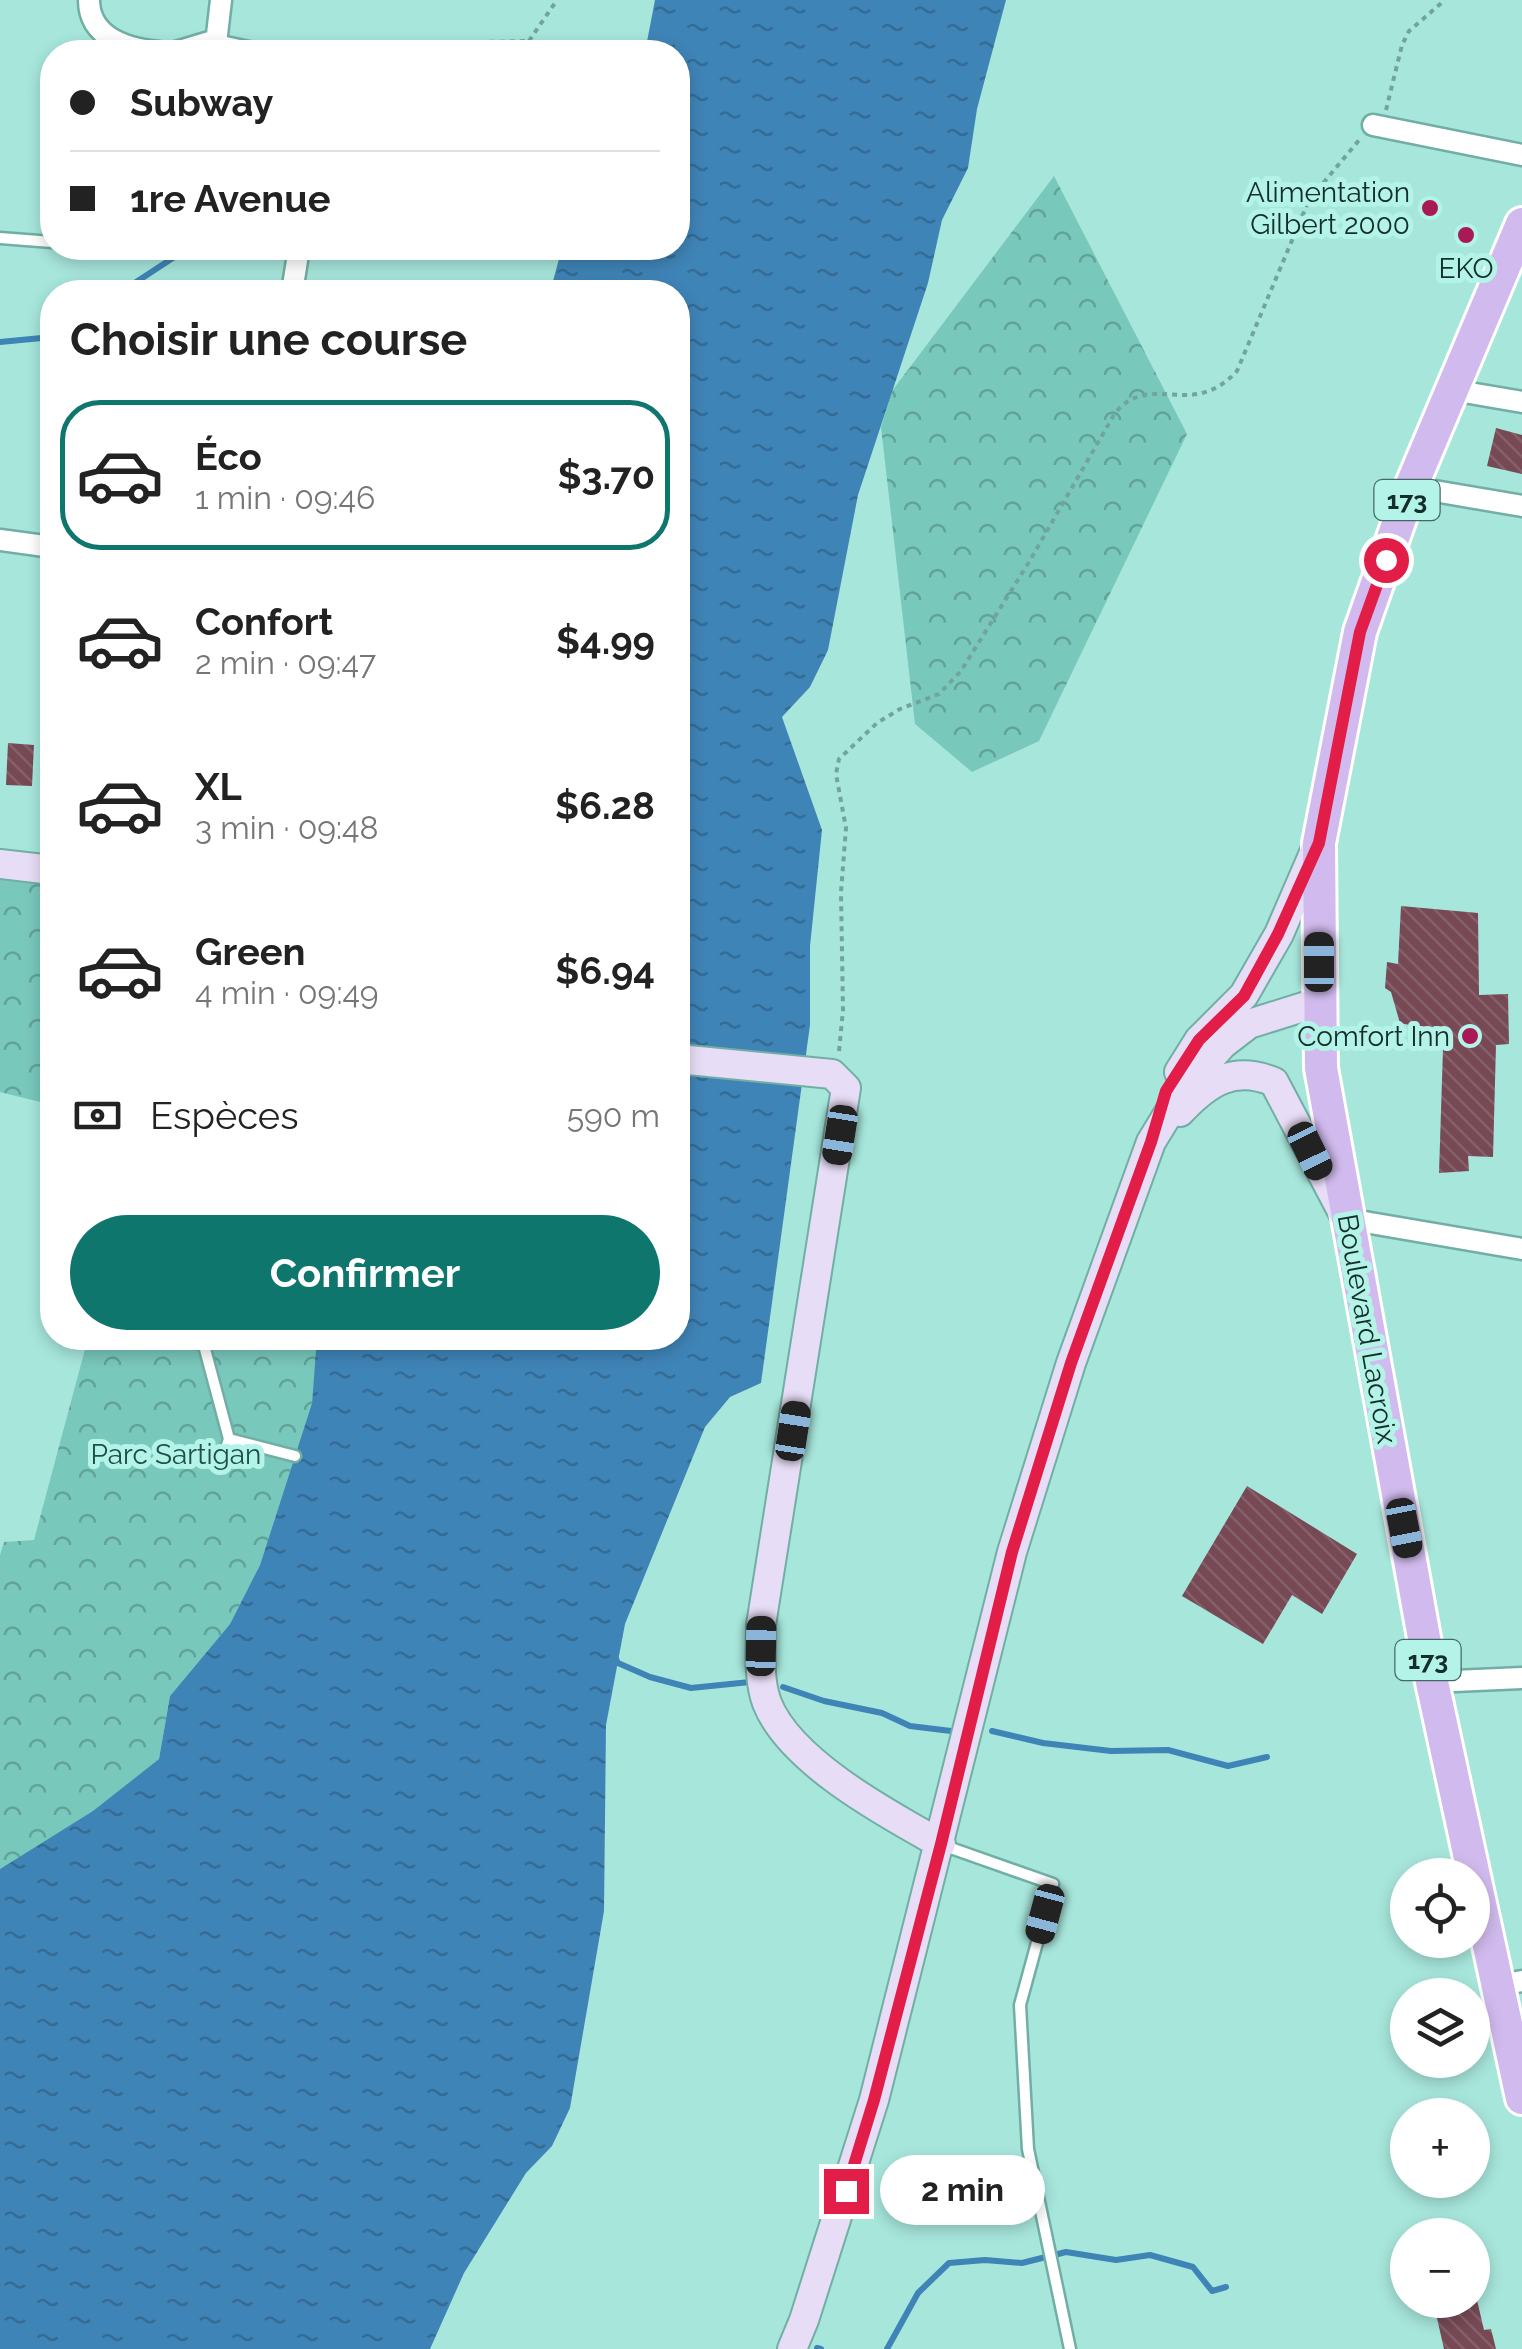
<!DOCTYPE html>
<html lang="fr">
<meta charset="utf-8">
<style>
:root{--surface:#fff;--page:#f2f2f2;--text:#222;--muted:#767676;--line:#e0e0e0;--accent:#0f766e}
body{margin:0;font-family:Raleway,sans-serif;background:var(--page);color:var(--text);height:100vh;display:flex;flex-direction:column;font-size:38px;white-space:nowrap}
*{box-sizing:border-box;margin:0}
p{font-size:32px;color:var(--muted)}
.icon{flex:none;width:55px;height:55px;fill:none;stroke:currentColor;stroke-width:2;stroke-linecap:round;stroke-linejoin:round}
.map{position:relative;flex:1;overflow:hidden}
.sheet{position:absolute;left:40px;top:280px;width:650px;height:1070px;display:flex;flex-direction:column;background:var(--surface);border-radius:40px;box-shadow:0 5px 15px #0003}
.sheet>*{flex:none}
.hud{position:absolute;left:40px;top:40px;width:650px;height:220px;border-radius:40px;box-shadow:0 5px 15px #0003;display:grid;align-content:center;height:220px;padding:0 30px;background:var(--surface)}
.tools{position:absolute;left:1390px;top:1858px;display:grid;gap:20px}
.tools a{display:grid;place-items:center;width:100px;height:100px;border-radius:50%;background:var(--surface);box-shadow:0 5px 15px #0003;font-size:50px}
.end{position:absolute;width:45px;height:45px;margin:-22px;border:12px solid #e11d48;background:#fff;box-shadow:0 0 0 5px #fff}
.from{border-radius:50%}
.bubble{position:absolute;height:70px;border-radius:35px;background:var(--surface);box-shadow:0 5px 15px #0003;font-size:32px;font-weight:700;line-height:70px;text-align:center}
.car{position:absolute;width:30px;height:60px;margin:-30px -15px;border-radius:12px;box-shadow:0 0 8px 2px #0007;background:linear-gradient(#222 24%,#8ab4d8 0 40%,#222 0 76%,#8ab4d8 0 86%,#222 0)}
.hud b{display:flex;align-items:center;gap:35px;height:95px;font-size:38px}
.hud b+b{border-top:2px solid var(--line)}
.hud i{width:25px;height:25px;background:var(--text)}
ul{padding:0;list-style:none}
li{display:flex;align-items:center;gap:30px;height:150px;margin:0 20px 15px;padding:0 10px;border:5px solid transparent;border-radius:40px}
li div{flex:1}
li b{display:block;font-size:38px}
li em{font-style:normal;font-weight:700}
li.current{border-color:var(--accent)}
li>.icon{width:90px;height:90px;stroke-width:1.5}
h2{padding:0 30px;font-size:45px;line-height:120px}
.pay{display:flex;align-items:center;gap:25px;height:110px;padding:0 30px;font-size:38px}
.pay p{margin-inline-start:auto}
.primary-button{display:flex;gap:20px;margin-top:auto;padding:20px 30px}
.primary-button a{flex:1;height:115px;border-radius:60px;background:var(--accent);color:#fff;font-size:40px;font-weight:700;line-height:115px;text-align:center}
.map>svg:first-child{display:block}
</style>
<div class="map">
<svg width="1522" height="2349" viewBox="0 0 1522 2349">
<defs>
<pattern id="forest-crowns" width="20" height="18" patternUnits="userSpaceOnUse" patternTransform="scale(2.5)"><rect width="20" height="18" fill="#79c8bc"/><path d="M2 6a3 3 0 1 1 6 0M12 15a3 3 0 1 1 6 0" fill="none" stroke="#62a399"/></pattern>
<pattern id="water-ripples" width="26" height="14" patternUnits="userSpaceOnUse" patternTransform="scale(2.5)"><rect width="26" height="14" fill="#3f84b7"/><path d="M2 4q2-2 4 0t4 0M15 11q2-2 4 0t4 0" fill="none" stroke="#346c95"/></pattern>
<pattern id="building-back-hatch" width="6" height="6" patternUnits="userSpaceOnUse" patternTransform="scale(2.5)"><rect width="6" height="6" fill="#774955"/><path d="M-1 5l2 2M0 0l6 6M5-1l2 2" fill="none" stroke="#84616a"/></pattern>
</defs>
<rect width="100%" height="100%" fill="#a7e6db"/>
<path fill="url(#forest-crowns)" d="M1054,176L1187,434L1039,741L972,772L915,724L881,427L892,391Z
M0,864L52,870V1105L0,1092Z
M88,1338H318L312,1403L260,1565L230,1624L170,1696L159,1759L94,1811L0,1869V1555L4,1542L34,1540Z"/>
<path fill="url(#water-ripples)" d="M655,0H1006L977,109L968,168L942,220L928,283L858,495L828,650L810,687L782,717L822,830L810,946V1025L761,1383L730,1397L705,1427L625,1624L606,1725L604,1911L570,2108L552,2146L526,2173L464,2273L430,2349H0V1869L93,1811L159,1759L170,1696L230,1624L260,1565L312,1403L317,1338H678V292H550L562,248H678V52H645Z"/>
<g fill="none" stroke-linecap="round" stroke-linejoin="round">
<path stroke="#3f84b7" stroke-width="6" d="M121,292L188,248
M0,342L52,337
M615,1657L618,1663L650,1677L691,1688L750,1682
M783,1687L824,1701L882,1713L910,1726L951,1731
M992,1731L1043,1743L1111,1751L1168,1750L1228,1766L1267,1757
M817,2348L821,2349
M887,2349L918,2293L949,2263L985,2260L1022,2263L1066,2252L1116,2260L1150,2255L1193,2267L1212,2291L1226,2287"/>
</g>
<path fill="url(#building-back-hatch)" d="M1496,428L1522,435V474L1487,466Z
M8,743L34,745L32,786L6,785Z
M1401,906L1478,913L1479,995L1508,994L1509,1044L1496,1045L1493,1157L1468,1156L1469,1171L1439,1173L1443,1049L1424,1028L1400,1023L1391,992L1385,988L1387,962L1398,964Z
M1247,1486L1357,1554L1322,1614L1292,1595L1263,1644L1182,1596Z
M1455,2300H1477L1484,2330L1491,2329L1496,2349H1444L1434,2305Z"/>
<g fill="none" stroke-linecap="round" stroke-linejoin="round">
<defs>
<path id="lane" d="M216,40L263,50
M0,238L52,242
M202,1338L229,1439L221,1463
M229,1439L295,1456
M945,1846L1053,1884L1020,2005L1028,2149L1070,2349"/>
<path id="street" d="M89,0C89,38 128,49 159,52
M176,52L216,40
M215,52L221,0
M1373,125L1522,155
M292,292L299,248
M1452,390L1522,402
M1411,487L1522,506
M0,540L52,547
M1347,1219L1522,1249
M1432,1682L1522,1678
M1497,1985L1522,1981"/>
<path id="secondary" d="M0,864L52,870
M678,1059L832,1074L846,1088L761,1625C761,1650 758,1679 767,1703C790,1762 889,1815 941,1844
M1179,1072L1199,1040L1244,995L1279,934L1317,846
M1180,1112C1208,1082 1234,1065 1274,1082L1343,1213
M792,2349L804,2320L874,2100L1012,1552L1071,1363L1151,1142L1187,1083L1223,1044L1249,1024L1319,1002"/>
<path id="primary" d="M1522,224L1411,487L1360,632L1319,843L1321,1068L1432,1682L1522,2098"/>
</defs>
<use href="#lane" stroke="#71aea4" stroke-width="15"/>
<use href="#street" stroke="#71aea4" stroke-width="25"/>
<use href="#secondary" stroke="#71aea4" stroke-width="32"/>
<use href="#primary" stroke="#fff" stroke-width="38"/>
<path stroke="#72a49b" stroke-width="4" stroke-dasharray="5 5" stroke-linecap="butt" d="M529,41L557,0
M275,51L290,52
M441,52L483,42L529,41L528,52
M1386,110L1402,45L1409,31L1445,0
M839,1051L843,1010L841,892L846,828L836,774L839,759L877,723L900,709L939,694L961,671L1029,562L1115,413C1151,370 1191,421 1237,371L1309,200L1360,139"/>
<use href="#lane" stroke="#fff" stroke-width="10"/>
<use href="#street" stroke="#fff" stroke-width="20"/>
<use href="#secondary" stroke="#e8ddf6" stroke-width="28"/>
<use href="#primary" stroke="#d1bbee" stroke-width="32"/>
</g>
<g fill="none" stroke-linecap="round" stroke-linejoin="round">
<path stroke="#e11d48" stroke-width="12" d="M846,2191L874,2100L941,1844L1012,1552L1071,1363L1151,1142L1166,1091L1199,1040L1244,996L1278,934L1319,843L1360,632L1386,560"/>
</g>
<g fill="#a91955" stroke="#b4f3e8" stroke-width="4">
<circle cx="1430" cy="208" r="10"/>
<circle cx="1466" cy="235" r="10"/>
<circle cx="1470" cy="1036" r="10"/>
</g>
<g text-anchor="middle" dominant-baseline="central" stroke-width="10" stroke-linejoin="round" paint-order="stroke">
<g fill="#b4f3e8" stroke="#446963" stroke-width="2.5">
<rect x="1374.5" y="480" width="65" height="40" rx="8"/>
<rect x="1395.5" y="1640" width="65" height="40" rx="8"/>
</g>
<g font-size="25" font-weight="bold" fill="#142e2a">
<text x="1407" y="500">173</text>
<text x="1428" y="1660">173</text>
</g>
<g font-size="28" fill="#142e2a" stroke="#b4f3e8" text-anchor="end">
<text x="1410" y="192">Alimentation<tspan x="1410" dy="32">Gilbert 2000</tspan></text>
<text x="1466" y="268" text-anchor="middle">EKO</text>
<text x="1450" y="1036">Comfort Inn</text>
</g>
<g font-size="28" fill="#142e2a" stroke="#b4f3e8">
<text transform="translate(1367 1329) rotate(80)">Boulevard Lacroix</text>
</g>
<g font-size="28" fill="#1e4f48" stroke="#b4f3e8">
<text x="176" y="1454">Parc Sartigan</text>
</g>
</g>
</svg>
<div class="tools">
<a><svg class="icon" aria-label="locate" viewBox="0 0 24 24"><circle cx="12" cy="12" r="6"/><path d="M12 2v4M12 18v4M2 12h4M18 12h4"/></svg></a>
<a><svg class="icon" aria-label="layers" viewBox="0 0 24 24"><path d="M12 4l9 5-9 5-9-5zM3 14l9 5 9-5"/></svg></a>
<a>+</a>
<a>−</a>
</div>
<i class="end from" style="left:1386px;top:560px"></i>
<i class="end" style="left:846px;top:2191px"></i>
<div class="bubble" style="left:880px;top:2155px;width:165px">2 min</div>
<i class="car" style="left:1319px;top:962px;rotate:0deg"></i>
<i class="car" style="left:840px;top:1135px;rotate:189deg"></i>
<i class="car" style="left:1310px;top:1151px;rotate:154deg"></i>
<i class="car" style="left:793px;top:1431px;rotate:9deg"></i>
<i class="car" style="left:1404px;top:1528px;rotate:169deg"></i>
<i class="car" style="left:761px;top:1646px;rotate:1deg"></i>
<i class="car" style="left:1045px;top:1914px;rotate:195deg"></i>
<div class="hud">
<b><i class="from"></i>Subway</b>
<b><i></i>1re Avenue</b>
</div>
<section class="sheet">
<h2>Choisir une course</h2>
<ul>
<li class="current"><svg class="icon" aria-label="car" viewBox="0 0 24 24"><path d="M5 17H2v-5l4-1 3-4h7l3 4 3 1v5h-3M9 17h6M6 11h13"/><circle cx="7" cy="17" r="2"/><circle cx="17" cy="17" r="2"/></svg><div><b>Éco</b><p>1 min · 09:46</p></div><em>$3.70</em></li>
<li><svg class="icon" aria-label="car" viewBox="0 0 24 24"><path d="M5 17H2v-5l4-1 3-4h7l3 4 3 1v5h-3M9 17h6M6 11h13"/><circle cx="7" cy="17" r="2"/><circle cx="17" cy="17" r="2"/></svg><div><b>Confort</b><p>2 min · 09:47</p></div><em>$4.99</em></li>
<li><svg class="icon" aria-label="car" viewBox="0 0 24 24"><path d="M5 17H2v-5l4-1 3-4h7l3 4 3 1v5h-3M9 17h6M6 11h13"/><circle cx="7" cy="17" r="2"/><circle cx="17" cy="17" r="2"/></svg><div><b>XL</b><p>3 min · 09:48</p></div><em>$6.28</em></li>
<li><svg class="icon" aria-label="car" viewBox="0 0 24 24"><path d="M5 17H2v-5l4-1 3-4h7l3 4 3 1v5h-3M9 17h6M6 11h13"/><circle cx="7" cy="17" r="2"/><circle cx="17" cy="17" r="2"/></svg><div><b>Green</b><p>4 min · 09:49</p></div><em>$6.94</em></li>
</ul>
<div class="pay"><svg class="icon" aria-label="cash" viewBox="0 0 24 24"><path d="M3 7h18v10H3z"/><circle cx="12" cy="12" r="2"/></svg>Espèces<p>590 m</p></div>
<div class="primary-button"><a>Confirmer</a></div>
</section>
</div>
